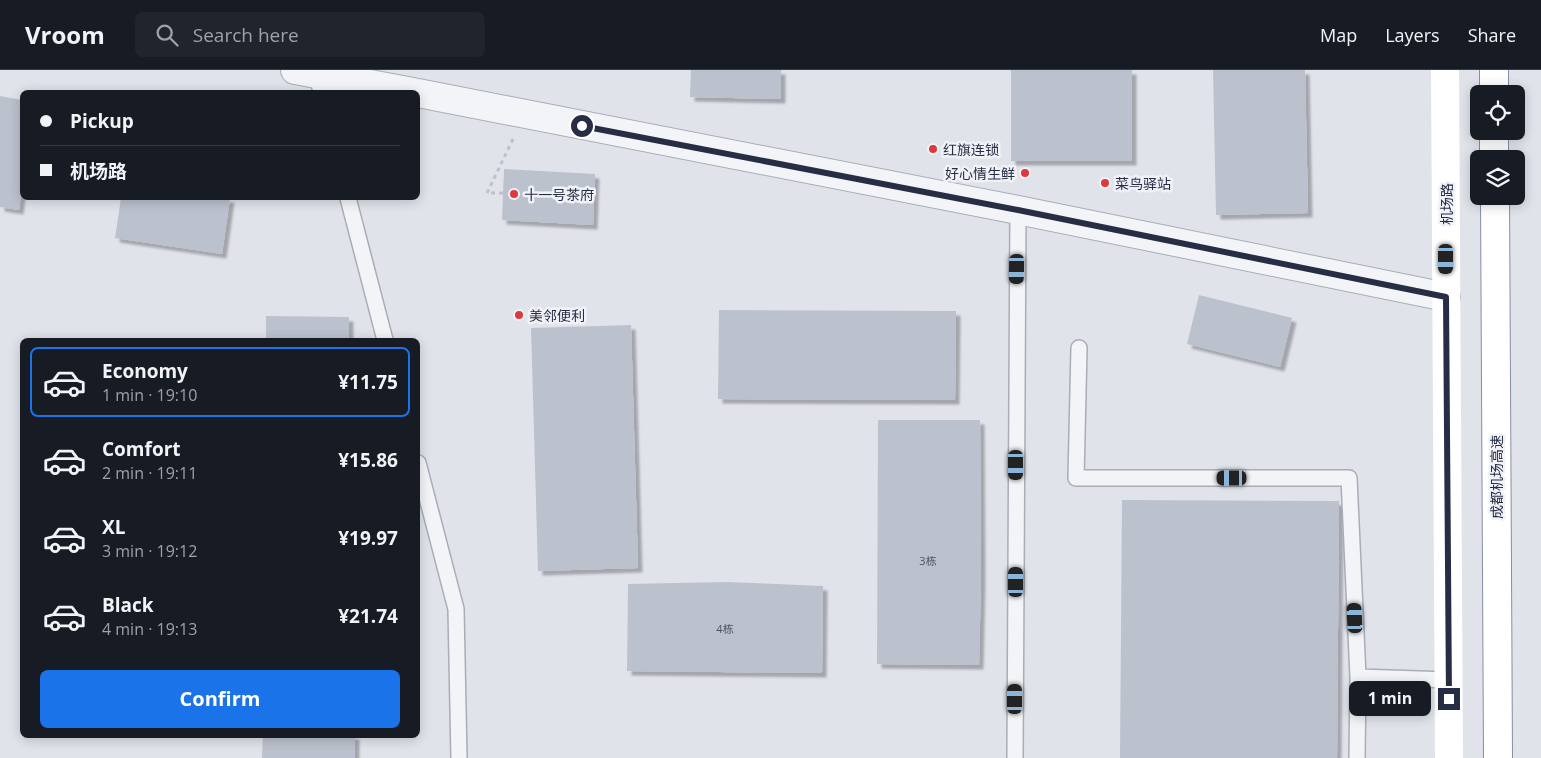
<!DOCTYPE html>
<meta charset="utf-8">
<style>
:root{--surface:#171b24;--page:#20242c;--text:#f1f3f6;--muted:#9ea1a6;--line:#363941;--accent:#1a73e8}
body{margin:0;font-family:"Open Sans","Noto Sans SC",sans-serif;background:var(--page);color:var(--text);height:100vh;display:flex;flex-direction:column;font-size:19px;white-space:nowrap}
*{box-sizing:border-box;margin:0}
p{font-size:16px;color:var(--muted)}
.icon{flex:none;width:28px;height:28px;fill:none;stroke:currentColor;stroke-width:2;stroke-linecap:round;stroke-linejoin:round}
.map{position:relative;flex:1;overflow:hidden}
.panel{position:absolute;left:20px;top:268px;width:400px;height:400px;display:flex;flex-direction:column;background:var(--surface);border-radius:8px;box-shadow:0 2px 12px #0003}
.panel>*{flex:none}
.top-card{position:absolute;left:20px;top:20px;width:400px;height:110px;border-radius:8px;box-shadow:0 2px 12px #0003;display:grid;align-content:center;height:110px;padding:0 20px;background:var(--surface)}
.fabs{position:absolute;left:1470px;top:15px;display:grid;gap:10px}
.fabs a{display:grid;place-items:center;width:55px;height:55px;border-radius:8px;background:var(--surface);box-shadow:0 2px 12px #0003;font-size:25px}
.end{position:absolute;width:22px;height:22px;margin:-11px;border:6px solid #272e44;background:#fff;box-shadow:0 0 0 2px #fff}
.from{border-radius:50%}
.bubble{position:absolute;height:35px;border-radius:8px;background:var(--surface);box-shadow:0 2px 12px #0003;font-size:16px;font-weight:700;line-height:35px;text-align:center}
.car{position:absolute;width:15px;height:30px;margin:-15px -8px;border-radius:6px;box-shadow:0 0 4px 1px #0007;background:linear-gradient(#222 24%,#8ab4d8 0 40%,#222 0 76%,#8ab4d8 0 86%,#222 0)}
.top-card b{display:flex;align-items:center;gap:18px;height:48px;font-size:19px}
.top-card b+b{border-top:1px solid var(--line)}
.top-card i{width:12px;height:12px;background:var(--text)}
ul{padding:9px 0 0;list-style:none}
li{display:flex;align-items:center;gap:15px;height:70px;margin:0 10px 8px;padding:0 10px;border:2px solid transparent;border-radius:8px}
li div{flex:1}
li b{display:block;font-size:19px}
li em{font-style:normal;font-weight:700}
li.active{border-color:var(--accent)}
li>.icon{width:45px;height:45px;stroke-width:1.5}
.button{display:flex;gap:10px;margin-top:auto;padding:10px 20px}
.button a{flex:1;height:58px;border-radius:8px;background:var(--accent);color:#fff;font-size:20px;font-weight:700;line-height:58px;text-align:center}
header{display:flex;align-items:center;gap:30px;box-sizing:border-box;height:70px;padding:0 25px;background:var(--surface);border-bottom:1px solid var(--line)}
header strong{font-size:24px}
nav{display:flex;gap:28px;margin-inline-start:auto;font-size:18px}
.search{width:350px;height:45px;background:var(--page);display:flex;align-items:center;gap:12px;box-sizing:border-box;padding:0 18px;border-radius:8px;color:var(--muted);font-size:19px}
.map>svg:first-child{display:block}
</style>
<header>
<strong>Vroom</strong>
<div class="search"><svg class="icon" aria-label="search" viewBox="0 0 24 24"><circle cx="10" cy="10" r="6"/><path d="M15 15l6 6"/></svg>Search here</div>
<nav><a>Map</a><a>Layers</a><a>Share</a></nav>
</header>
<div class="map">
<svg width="1541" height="688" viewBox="0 0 1541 688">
<defs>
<filter id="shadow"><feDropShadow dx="4.5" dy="4.5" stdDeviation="1" flood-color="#0004"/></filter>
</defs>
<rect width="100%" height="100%" fill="#e0e3ea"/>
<path fill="#bcc1ce" filter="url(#shadow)" d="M691,0H781V29L690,27Z
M1011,0H1132V91H1011Z
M1213,0H1305L1308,143L1216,145Z
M0,26L22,30V118L19,140L0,137Z
M504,99L595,104L593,155L502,150Z
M121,128H230L222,184L115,168Z
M1199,225L1292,248L1280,297L1187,274Z
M719,240L956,241L955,330L718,329Z
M266,246L349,247V270H266Z
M631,255L638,498L538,501L531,258Z
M878,350H980L981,509L979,595L877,594Z
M1122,430L1339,431L1337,688H1120Z
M726,512L823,516L822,603L627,601L628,514Z
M263,665H355V688H262Z"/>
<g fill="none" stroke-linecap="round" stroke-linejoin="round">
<defs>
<path id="service" d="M316,0L321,22
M348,128L385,270
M1079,278L1076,408H1349L1358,607L1357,688
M418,393L456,539L459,688
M1358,607L1449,610
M1015,688L1018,140"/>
<path id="minor" d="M295,0L413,22
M418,23L1018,140L1446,227"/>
<path id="motorway" d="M1494,0V24
M1494,61V89
M1495,126L1498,688"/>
</defs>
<use href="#service" stroke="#a8adb8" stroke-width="18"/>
<use href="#minor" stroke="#a8adb8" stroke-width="30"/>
<use href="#motorway" stroke="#868ea3" stroke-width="30"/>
<path stroke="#bec1c9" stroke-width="3" stroke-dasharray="4 4" stroke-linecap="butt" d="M503,123H487L514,67"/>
<use href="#service" stroke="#f3f4f8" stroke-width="15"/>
<use href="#minor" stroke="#f3f4f8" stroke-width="28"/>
<path stroke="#fff" stroke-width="28" d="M1445,0L1449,688"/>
<use href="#motorway" stroke="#fff" stroke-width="28"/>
</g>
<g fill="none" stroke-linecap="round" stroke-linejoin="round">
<path stroke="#272e44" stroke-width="6" d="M582,56L1018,140L1446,227L1449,629"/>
</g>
<g fill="#dd383d" stroke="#f0f2f8" stroke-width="2">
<circle cx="933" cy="79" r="5"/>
<circle cx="1025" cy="103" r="5"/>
<circle cx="1105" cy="113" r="5"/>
<circle cx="514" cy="124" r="5"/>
<circle cx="519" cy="245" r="5"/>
</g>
<g text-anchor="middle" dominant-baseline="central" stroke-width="5" stroke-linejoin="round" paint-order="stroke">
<g font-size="11" fill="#4c5366">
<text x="928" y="490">3栋</text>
<text x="725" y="558">4栋</text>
</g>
<g font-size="14" fill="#272e44" stroke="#f0f2f8" text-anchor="start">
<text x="943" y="79">红旗连锁</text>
<text x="1015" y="103" text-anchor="end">好心情生鲜</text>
<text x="1115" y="113">菜鸟驿站</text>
<text x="524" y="124">十一号茶府</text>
<text x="529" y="245">美邻便利</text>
</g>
<g font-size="14" fill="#272e44" stroke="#f0f2f8">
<text transform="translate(1446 134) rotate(-90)">机场路</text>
<text transform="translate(1496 407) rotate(-90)">成都机场高速</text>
</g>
</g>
</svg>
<div class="fabs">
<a><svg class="icon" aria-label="locate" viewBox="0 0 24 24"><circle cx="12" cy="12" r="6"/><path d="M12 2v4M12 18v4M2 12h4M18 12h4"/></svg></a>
<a><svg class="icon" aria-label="layers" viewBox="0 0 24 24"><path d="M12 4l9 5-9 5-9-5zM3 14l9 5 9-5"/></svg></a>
</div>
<i class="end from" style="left:582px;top:56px"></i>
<i class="end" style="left:1449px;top:629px"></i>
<div class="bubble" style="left:1349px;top:611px;width:82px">1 min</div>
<i class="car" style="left:1446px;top:189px;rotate:180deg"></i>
<i class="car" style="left:1017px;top:199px;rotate:181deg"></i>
<i class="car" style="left:1016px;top:395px;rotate:180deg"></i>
<i class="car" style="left:1232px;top:408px;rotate:270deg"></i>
<i class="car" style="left:1016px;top:512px;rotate:0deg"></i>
<i class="car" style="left:1355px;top:548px;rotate:357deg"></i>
<i class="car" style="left:1015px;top:629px;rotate:0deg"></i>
<div class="top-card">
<b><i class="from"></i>Pickup</b>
<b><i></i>机场路</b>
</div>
<section class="panel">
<ul>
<li class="active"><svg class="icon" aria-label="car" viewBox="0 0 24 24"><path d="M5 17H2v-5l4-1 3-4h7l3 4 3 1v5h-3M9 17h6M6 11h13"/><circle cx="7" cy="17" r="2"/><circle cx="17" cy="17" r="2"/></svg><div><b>Economy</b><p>1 min · 19:10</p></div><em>¥11.75</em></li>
<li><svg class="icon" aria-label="car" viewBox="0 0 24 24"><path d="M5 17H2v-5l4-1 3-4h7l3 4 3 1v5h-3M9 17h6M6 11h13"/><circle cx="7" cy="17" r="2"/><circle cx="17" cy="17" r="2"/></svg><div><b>Comfort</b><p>2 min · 19:11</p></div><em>¥15.86</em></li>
<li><svg class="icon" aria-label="car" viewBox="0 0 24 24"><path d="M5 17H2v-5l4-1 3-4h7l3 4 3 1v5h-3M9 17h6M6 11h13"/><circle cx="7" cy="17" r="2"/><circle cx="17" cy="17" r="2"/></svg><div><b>XL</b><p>3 min · 19:12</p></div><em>¥19.97</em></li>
<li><svg class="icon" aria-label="car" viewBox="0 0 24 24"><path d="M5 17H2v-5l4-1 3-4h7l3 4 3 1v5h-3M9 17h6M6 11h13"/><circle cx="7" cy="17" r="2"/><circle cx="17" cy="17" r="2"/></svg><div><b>Black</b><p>4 min · 19:13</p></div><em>¥21.74</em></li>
</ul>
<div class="button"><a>Confirm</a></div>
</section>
</div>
